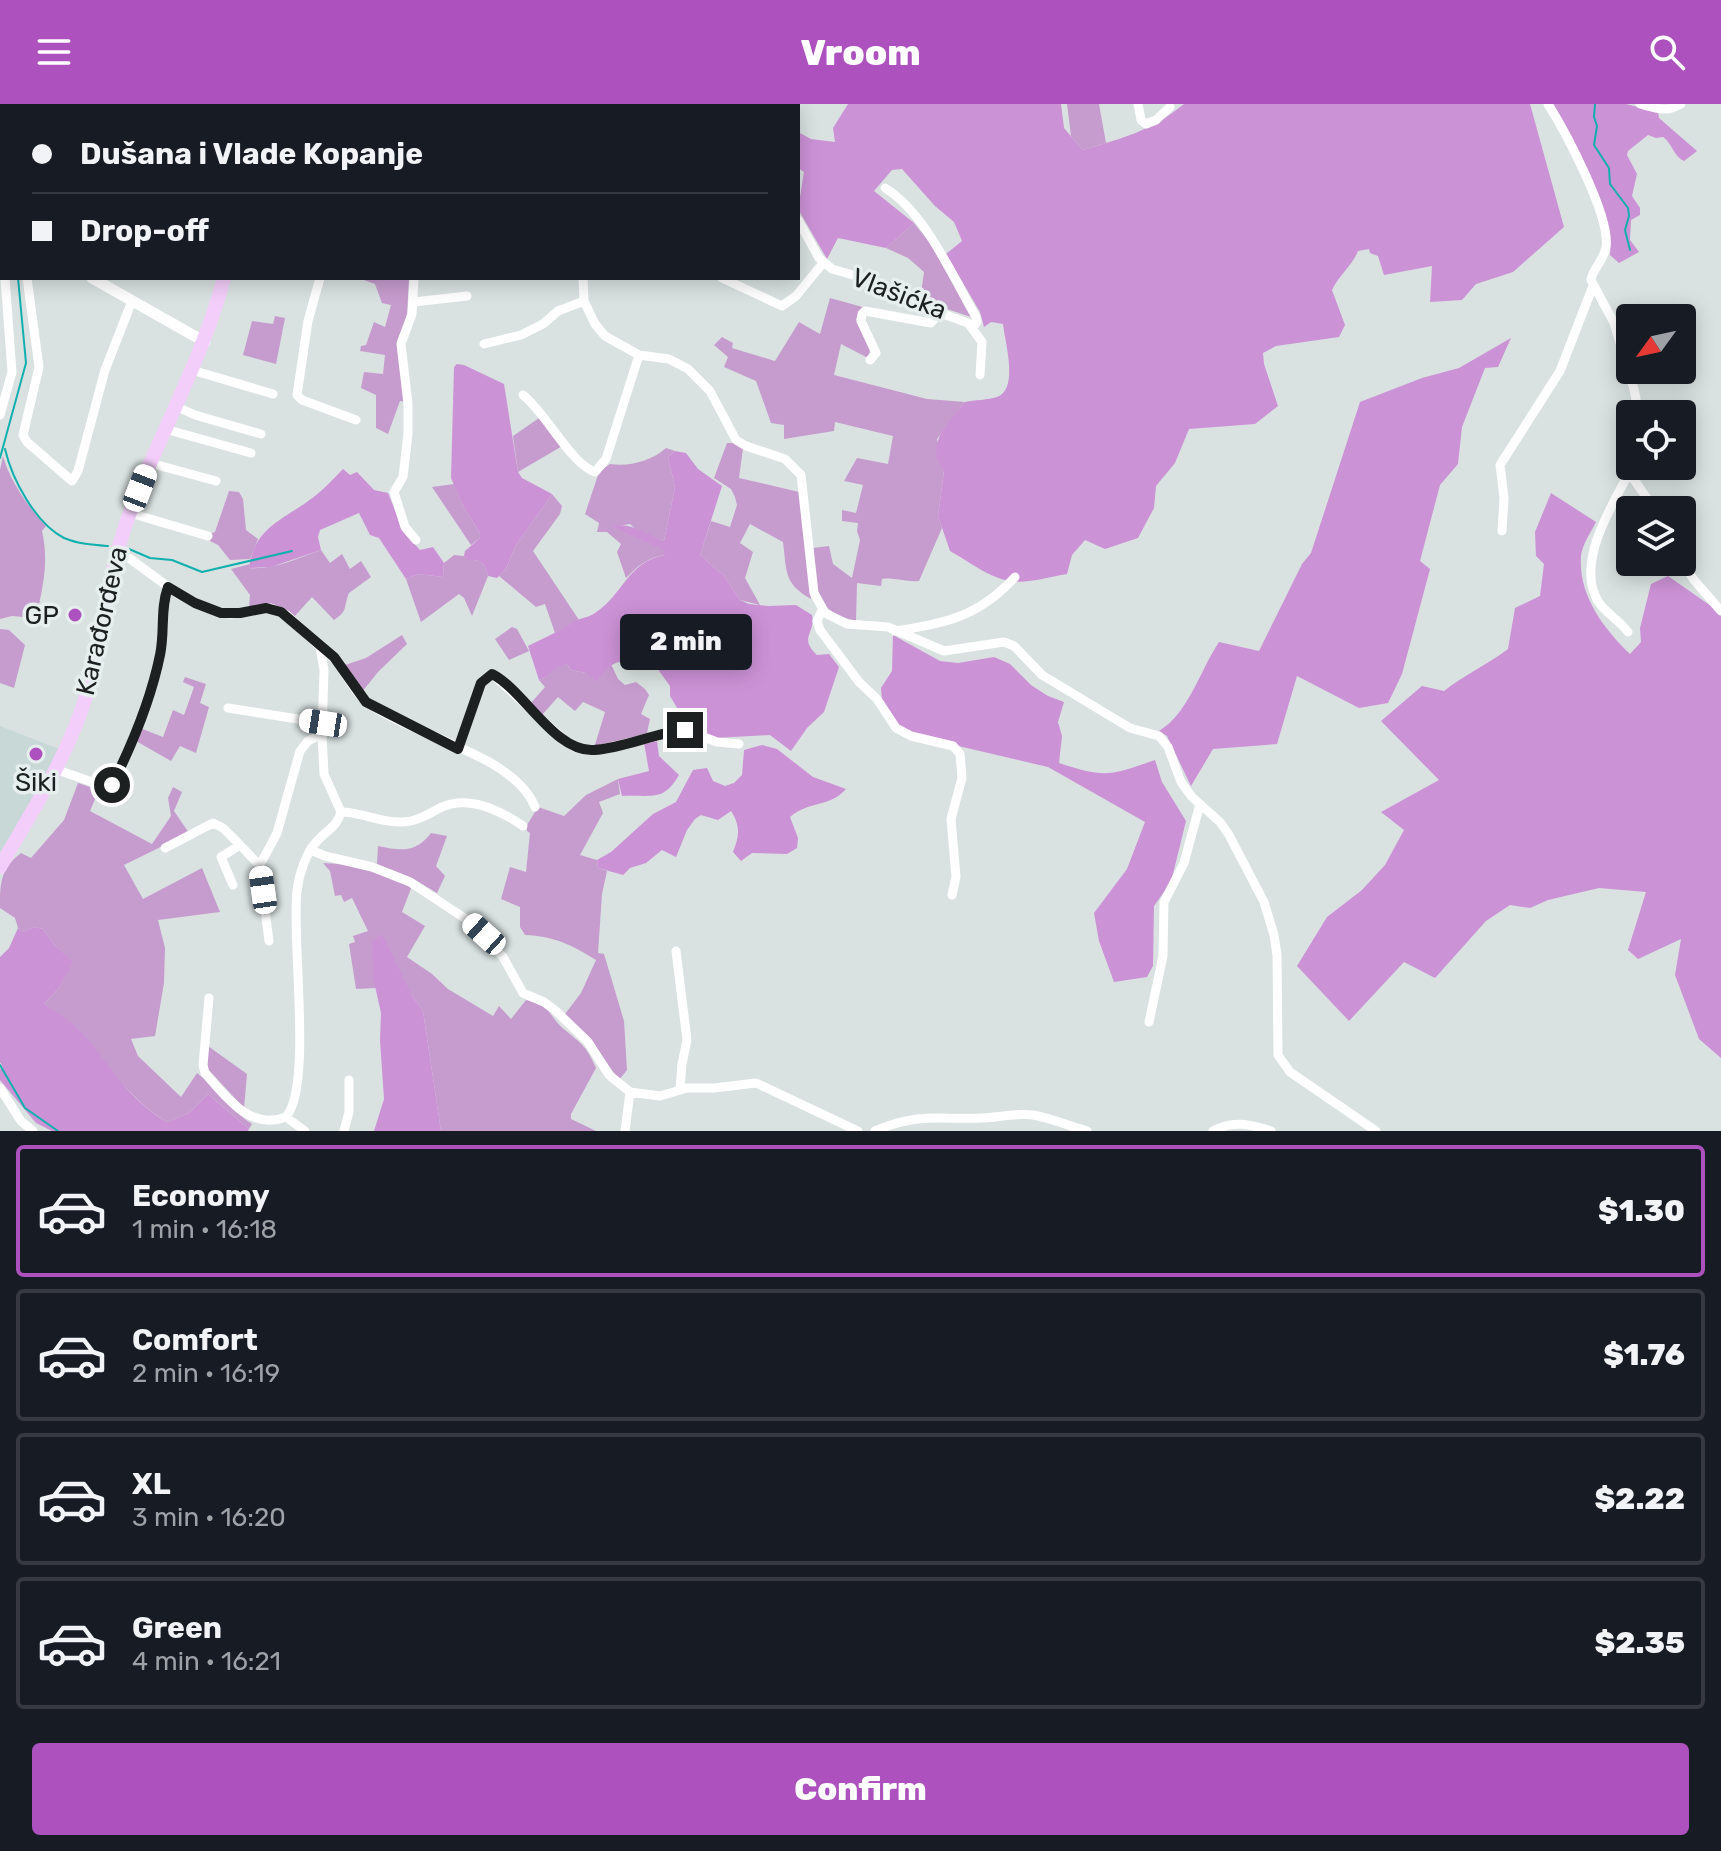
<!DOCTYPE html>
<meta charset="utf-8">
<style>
:root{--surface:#171b24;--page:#242831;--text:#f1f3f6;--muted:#9ea1a6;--line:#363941;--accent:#ac51bd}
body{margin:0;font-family:Rubik,sans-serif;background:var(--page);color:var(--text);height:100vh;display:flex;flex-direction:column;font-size:30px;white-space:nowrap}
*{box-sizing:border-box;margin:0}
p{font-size:26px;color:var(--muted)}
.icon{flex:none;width:44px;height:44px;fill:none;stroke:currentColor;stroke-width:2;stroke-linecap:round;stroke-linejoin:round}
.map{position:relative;height:1027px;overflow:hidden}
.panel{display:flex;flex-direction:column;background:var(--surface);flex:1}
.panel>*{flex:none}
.banner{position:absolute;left:0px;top:0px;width:800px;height:176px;box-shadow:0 4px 20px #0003;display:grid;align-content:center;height:176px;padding:0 32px;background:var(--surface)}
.needle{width:52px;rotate:237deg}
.fabs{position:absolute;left:1616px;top:200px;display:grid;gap:16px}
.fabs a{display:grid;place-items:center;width:80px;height:80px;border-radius:8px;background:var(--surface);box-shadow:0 4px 20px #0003;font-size:40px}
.end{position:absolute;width:36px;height:36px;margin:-18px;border:10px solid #1d2020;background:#fff;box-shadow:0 0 0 4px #fff}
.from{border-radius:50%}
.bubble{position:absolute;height:56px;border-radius:8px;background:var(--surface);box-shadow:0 4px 20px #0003;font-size:26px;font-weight:800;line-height:56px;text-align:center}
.car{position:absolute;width:24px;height:48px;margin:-24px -12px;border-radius:10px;box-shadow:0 0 6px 2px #0007;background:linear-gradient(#fff 24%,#345 0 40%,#fff 0 76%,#345 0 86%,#fff 0)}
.banner b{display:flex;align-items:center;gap:28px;height:76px;font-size:30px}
.banner b+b{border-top:2px solid var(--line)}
.banner i{width:20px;height:20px;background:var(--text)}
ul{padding:14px 0 0;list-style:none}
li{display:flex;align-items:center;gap:24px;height:132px;margin:0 16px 12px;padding:0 16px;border:4px solid var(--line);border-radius:8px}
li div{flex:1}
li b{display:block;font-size:30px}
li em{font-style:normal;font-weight:800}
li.selected{border-color:var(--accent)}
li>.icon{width:72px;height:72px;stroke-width:1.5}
.button{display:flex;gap:16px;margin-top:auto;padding:16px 32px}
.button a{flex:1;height:92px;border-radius:8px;background:var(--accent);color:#fff;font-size:32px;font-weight:800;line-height:92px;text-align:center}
header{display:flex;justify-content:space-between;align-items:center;height:104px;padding:0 32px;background:var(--accent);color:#fff;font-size:36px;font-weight:800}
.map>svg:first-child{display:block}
</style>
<header><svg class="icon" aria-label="menu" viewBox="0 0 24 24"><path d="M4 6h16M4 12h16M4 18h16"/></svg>Vroom<svg class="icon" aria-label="search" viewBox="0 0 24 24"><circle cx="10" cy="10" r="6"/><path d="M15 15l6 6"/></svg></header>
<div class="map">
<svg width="1721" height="1027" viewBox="0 0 1721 1027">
<rect width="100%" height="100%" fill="#d9e1e1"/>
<path fill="#c7d8d7" d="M0,622L59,645L0,754Z"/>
<path fill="#c69cce" d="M1067,0H1099L1106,39L1083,46L1071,32Z
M914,119L930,139L971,213L920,196L924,168L908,154L886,144Z
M358,174H409L407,211L397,237L406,298L400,297L388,330L376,324V291L361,284L364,268L383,270L385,251L360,247L361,242L366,241L374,218L385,223L391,201L382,199L375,180Z
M830,194L866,204L860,207L856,215L870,246L868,254L841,240L834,271L927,295L965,298L937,335L944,367L938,412L942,424L919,477C907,478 890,473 882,475L881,482L857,479L856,517C811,506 817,484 813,444L829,442L833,460L852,474L860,436L857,427L858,419L842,417V406L856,409L863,381L844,377L857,354L888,360L893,332L835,318L834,327L784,335V321L771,319L756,277L724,263L728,253L714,241L722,233L733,239L732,244L775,257L799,218L820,230Z
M275,212L285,214L276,260L243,251L252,217L273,220Z
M542,312L564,341L518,368L513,332Z
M727,339H736L743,344L739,374L799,388L811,495C783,479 787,467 783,438L750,420L740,439L753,448L745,474L760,501L740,496L724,472L700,451L711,417L730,423L737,401L735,393L731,385L714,374Z
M666,344L675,347L668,353L675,383L664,437L639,428L630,420L613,423L665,446V451C647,454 639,461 626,474L617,448L621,440L607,428H597L599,419L585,410L599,368L610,360C628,363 652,357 666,344Z
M3,352C10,377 28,403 46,422L42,427C49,457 43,483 36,514L12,512L0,515V366Z
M454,380L464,404L480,429V434L471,441L432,383Z
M229,387L239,388L243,395L246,426L258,435L250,455L230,456L218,441L210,437L209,430L215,428Z
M552,390L562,402L560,410L533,447L579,516L555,529L545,500L536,503L499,472L506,465L515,443Z
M321,446L330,459L342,450L350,465L361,457L371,473L349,489C343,503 349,506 334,516L312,493L294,513C277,500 269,500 249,504L250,491L231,465L250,460L249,464C274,466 298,454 321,446Z
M454,451L464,452L468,456C482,456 484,458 488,472L472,512L464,494L459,490L421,518L406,475L418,470L443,473L444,459Z
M512,523L517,525L529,547L509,556L495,535Z
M0,525L9,526L25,541L14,584L0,579Z
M402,531L407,540L378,568L362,588L345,561L366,554Z
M561,560H567L571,566L586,569L611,560L618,575L625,581L636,578L645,585L649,591L641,610L650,615L647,629L594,644L605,608L583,598L575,607L558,593L542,611L530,600L545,583L539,576L544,574Z
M185,573L206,580L200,599L209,603L196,649L180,642L171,657L136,637L140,624L163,633L173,606L184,611L194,583L183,578Z
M618,675L620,690L599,698L603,709L580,751L597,756L598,764L607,767L602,790L598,849L604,850L624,917L627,966L619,976L588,932L565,910L581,889L596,856C572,841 554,832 525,831L520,823V803L501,795L510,763L526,768L530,729L527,727V721L538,703L564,712L586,691Z
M78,679L99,686L90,707L152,740L171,712L168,694L173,683L182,688L174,707L189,729L124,761L143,795L202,764L220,808L158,816L165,844L164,879L155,932L131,935L138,952L181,993L197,969C217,984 231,1007 252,1020L249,1025L208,990L189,1009L167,1018C117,988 92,932 44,900L59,884L72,858L54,840L43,825L34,823L23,828L18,824L15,814L0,804C0,780 0,765 21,749L31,754L64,716Z
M431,729L447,732L436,762L445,772L437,789L412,774L377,760L378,742C401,747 416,749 431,729Z
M323,759C354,760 384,768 412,782L402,808L425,822L407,853L432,870L448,885L493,912L499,902L511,915L526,896C555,904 546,910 565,926C582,940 587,943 596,964L571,1010V1015L596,1027H441L423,907L372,838L376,884L356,885L349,840L355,838L353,832L368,827L352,794L344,798L341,791L335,792L330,767Z
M208,942L247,970L244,1004L207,964Z"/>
<path fill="#cc92d6" d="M848,0H1061L1064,24L1083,46C1123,34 1151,27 1184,0H1530L1564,123L1513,168L1476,180L1462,196L1430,198L1432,162L1384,171L1378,152L1370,149L1369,145L1358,147C1352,162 1339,171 1332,186L1345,221L1339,233L1276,242L1263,249L1264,260L1278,302L1255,320L1189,325L1175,359L1156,382L1154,404L1138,434L1105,445L1085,436L1072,451L1067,470C1049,473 1027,480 1009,477C988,473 968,457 950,447L938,412L944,367C924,340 948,320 965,298C975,296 988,296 997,293C1019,285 1005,239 1003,220L991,218L984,223L980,208L946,150L962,137L954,118L935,102L902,65L892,66L874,87L914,119L886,144L838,134L827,155L798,105L804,68L798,64V28L811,35L835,38L833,24Z
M1553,0H1626L1658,8L1659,14L1697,47L1684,57C1674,53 1672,39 1663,33L1656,34L1648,31L1628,47L1627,51L1637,70L1632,92L1640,104V111L1631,116L1630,136L1639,148L1619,159L1610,151C1614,112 1574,34 1553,0Z
M1511,234L1498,263L1485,264L1462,323L1458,360L1440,381L1420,457L1430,465L1402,570L1388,599L1359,604L1297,572L1277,640L1213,645L1191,682L1167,632L1159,627C1189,609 1200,566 1219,538L1259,547L1302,460L1311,449L1360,298L1422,274L1459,264Z
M457,260L464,261L504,280L518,368L522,374L552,390L515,443L506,465L497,474L488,472C484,458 482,456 467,456L464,452L465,447L480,434V429L464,404L451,374L454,263Z
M675,347L686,349L698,365L722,382L700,451L724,472L740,496L749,500L768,502L796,501L812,511C816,530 798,533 817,551L829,550L839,563L824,608L807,624L791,647L770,631L715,634L687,620L670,592V582L657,564L640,554C618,557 608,558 597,578L586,569L571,566L567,560C555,561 550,573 539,576L528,542C545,534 562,525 578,516C584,513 590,513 595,509C624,490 627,458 665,451L664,446L612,423C629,416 647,431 664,437L675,383L668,353Z
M343,365L350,371L357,368L374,386L388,389C396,409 404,430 420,446L433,443L444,459L443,473L418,470L406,475L379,434L370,431L359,409L320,426L318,433L321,446L271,463L249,464C254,422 286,415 315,392C325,384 334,374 343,365Z
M1551,389L1596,418C1591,428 1582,441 1581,452C1578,491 1604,525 1630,550L1641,538L1640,524L1651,480L1668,472L1721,509V954L1699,935L1675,871L1681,835L1638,855L1628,846L1646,788L1599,784L1548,796L1530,804L1510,801L1486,817L1435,874L1404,858L1349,917L1297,862L1327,813L1362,786L1385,761L1404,726L1381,708L1439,676L1381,617L1422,582L1444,587C1464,571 1487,561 1508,545L1515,504L1540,492L1544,460L1536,452L1535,428Z
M893,531L940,557L958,559L994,553L1010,560L1031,581L1048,592L1064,598L1058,618L1062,632L1059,659C1105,674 1110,672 1155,656L1162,678L1186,717L1171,778L1154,802L1153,862L1147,873L1114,878L1099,837L1094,809L1127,765L1145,718L1048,663L916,632L895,618L882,597L881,584L892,567Z
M657,637L659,652L679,671C663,699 651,690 622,692L618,675L649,667L644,639Z
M762,641L777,645L813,673L846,685C829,704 810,696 790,713L798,734L797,744L787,750L752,749L741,757L733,748C739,733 741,722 731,707L718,716L701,711L695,715L687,726L676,753L662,746L646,759L630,764L623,771L598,764L597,756L611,748L653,710L676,698L693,666L707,664L713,677L725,682L734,679L742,671L744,646Z
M34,823L43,825L54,840L73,858L59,884L44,900C58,909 73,919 84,931C113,965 127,994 167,1018L189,1009L208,990L249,1025L248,1027H52L36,1019L0,976V965L3,964L0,958V853L9,844L18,824L23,828Z
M382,830L412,892L423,907L441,1027H374L384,995L380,936L381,909L373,873L372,838Z"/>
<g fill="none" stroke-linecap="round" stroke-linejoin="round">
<path stroke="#11afae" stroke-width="2" d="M660,0L661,2
M1595,0L1594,13L1597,22L1594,41L1609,64L1610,80L1628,104L1629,112L1625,126L1630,146
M66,2L67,0
M5,345C12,375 35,419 64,434C78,440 94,441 108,442
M0,354L26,259L18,174
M129,445L150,454L172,456L202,468L292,447
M0,961L25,1004L58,1027"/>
<path stroke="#fff" stroke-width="9" d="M438,0L439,2
M567,0L569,2
M1138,0L1141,16L1146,20L1156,16L1170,3
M1548,0C1565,27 1611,113 1606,143C1604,156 1593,164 1591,176L1614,219L1634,285L1636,295L1633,310
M1640,0C1655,4 1667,9 1681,0
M372,2V0
M793,2L795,0
M0,33L2,34
M885,84C925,108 953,173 976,213L977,218L973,223
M798,116L819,154L832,165L874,177L918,201L968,219L982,238L980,271
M2,117V130
M27,174L39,263L23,331L27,338L72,377L78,367L105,266L132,197
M320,174L308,217L297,291L302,296L356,316
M414,174L412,210L401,240L408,300V330L403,373L394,388L405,423L416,436
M583,174L584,197L595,220L605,232L639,251L669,255L688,265L710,287L736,336L746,342L785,355L801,371L814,489L825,509L847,520L888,523L944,547L1004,538L1014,542L1042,571L1130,624L1159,632L1168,643L1181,678L1192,693L1220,718L1229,731L1264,798L1274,831L1277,851L1278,951L1290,968L1376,1027
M722,174L782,202L796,192L823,159
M414,198L467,192
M484,240L521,231L543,220L558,207L584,197
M870,256L876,249L861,217L862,210L865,207L931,219L940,208
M192,266L273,290
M523,291C547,310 570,359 595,368L606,355L639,251
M175,302L195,311L261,330
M0,311L12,268L5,174
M1630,323L1624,361L1655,406
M165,325L251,349
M150,359L216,377
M130,409L208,432
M1502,427L1504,394L1500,361L1560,267L1593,182
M117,451L129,454L178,490L214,507L231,510L271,504L287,511L320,543L324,566L322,630L308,637L300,647L277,729L262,757L259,761L240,741L221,753L233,781
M1682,458L1694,476L1721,507
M822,506L817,517L820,526L859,578L877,595L896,624L911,632L953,642L960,650L962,674L951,715L956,773L952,791
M895,527C946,519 978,513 1015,473
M1628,528C1619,515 1600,506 1595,491C1579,453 1612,402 1629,369
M320,543C343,556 348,584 368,599C414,633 514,650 535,703
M228,604L323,619
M322,630L324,670L341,708C362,708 381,719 402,718C417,718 430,709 442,703C469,691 501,707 523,722
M458,645L481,579L492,570L562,634L576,644L597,646L685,626L717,638L739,640
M55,665L106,683L112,681C132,641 151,595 160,551C165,528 160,505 168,483
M165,744L213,719L223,724L240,741
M311,746L325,752L372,763L410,778L472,819L503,853L523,889L544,898L556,907L588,938L609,971L630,988L625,1027
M259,761L269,837
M676,847L687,936L682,960L680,985
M209,894L203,961L205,969C226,993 250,1027 286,1013C313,981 291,834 297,787C299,770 306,748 318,736C328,725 337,723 341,708
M1149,918L1163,852L1164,798L1184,759L1200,700
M0,984L21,1017L33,1027
M630,988L660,992L687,984H714L756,979L858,1027
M286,1013L305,1027
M344,1027L349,1008V976
M875,1027C919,1008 939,1016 984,1014C1001,1013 1016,1009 1033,1011C1051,1014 1069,1022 1087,1027
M1213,1027C1233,1016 1250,1020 1271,1027"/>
<path stroke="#fff" stroke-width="11" d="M0,110L2,113
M92,174L205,238"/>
<path stroke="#f3cefa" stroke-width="14" d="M307,2L308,0
M0,763C32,707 69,651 87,589C103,530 108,469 129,411C159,331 202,257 224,174"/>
</g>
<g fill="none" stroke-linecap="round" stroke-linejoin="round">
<path stroke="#1d2020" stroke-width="10" d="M112,681C132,641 151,595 160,551C165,528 160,505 168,483L195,499L221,509H240L266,504L281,508L334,553L366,598L458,645L481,579L492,570C524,586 555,649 594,646C625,644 654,629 685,626"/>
</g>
<g fill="#ac51bd" stroke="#e6eeee" stroke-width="3">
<circle cx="75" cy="511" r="8"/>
<circle cx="36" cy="650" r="8"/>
</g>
<g text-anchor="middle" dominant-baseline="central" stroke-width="7" stroke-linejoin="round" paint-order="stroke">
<g font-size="26" fill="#1d2020" stroke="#e6eeee">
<text transform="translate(899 190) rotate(21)">Vlašićka</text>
<text transform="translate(102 517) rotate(-77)">Karađorđeva</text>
</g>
<g font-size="26" fill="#1d2020" stroke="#e6eeee" text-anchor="end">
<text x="59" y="511">GP</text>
<text x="36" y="678" text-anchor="middle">Šiki</text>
</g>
</g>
</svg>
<div class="fabs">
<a><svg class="needle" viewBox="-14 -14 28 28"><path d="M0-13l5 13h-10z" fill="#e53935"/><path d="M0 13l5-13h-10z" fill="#9ea1a6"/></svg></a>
<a><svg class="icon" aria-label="locate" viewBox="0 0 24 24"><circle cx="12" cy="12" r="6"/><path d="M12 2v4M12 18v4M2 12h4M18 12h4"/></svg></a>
<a><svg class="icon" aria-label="layers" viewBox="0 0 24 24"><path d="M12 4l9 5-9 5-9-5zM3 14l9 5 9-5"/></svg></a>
</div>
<i class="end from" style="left:112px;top:681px"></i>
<i class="end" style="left:685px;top:626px"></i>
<div class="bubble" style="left:620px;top:510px;width:132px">2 min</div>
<i class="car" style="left:140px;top:384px;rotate:21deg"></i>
<i class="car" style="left:323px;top:619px;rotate:279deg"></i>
<i class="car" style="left:263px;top:786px;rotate:352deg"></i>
<i class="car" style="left:484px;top:830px;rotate:312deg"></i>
<div class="banner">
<b><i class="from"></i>Dušana i Vlade Kopanje</b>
<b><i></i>Drop-off</b>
</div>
</div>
<section class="panel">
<ul>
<li class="selected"><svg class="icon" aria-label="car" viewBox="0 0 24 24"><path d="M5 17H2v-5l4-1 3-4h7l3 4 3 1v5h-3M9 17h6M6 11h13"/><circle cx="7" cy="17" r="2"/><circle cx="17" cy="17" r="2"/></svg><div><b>Economy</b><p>1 min · 16:18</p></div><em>$1.30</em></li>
<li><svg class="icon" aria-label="car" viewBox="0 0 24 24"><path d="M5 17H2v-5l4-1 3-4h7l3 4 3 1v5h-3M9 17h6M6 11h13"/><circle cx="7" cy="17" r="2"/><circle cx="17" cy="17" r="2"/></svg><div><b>Comfort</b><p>2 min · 16:19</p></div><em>$1.76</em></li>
<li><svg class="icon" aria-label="car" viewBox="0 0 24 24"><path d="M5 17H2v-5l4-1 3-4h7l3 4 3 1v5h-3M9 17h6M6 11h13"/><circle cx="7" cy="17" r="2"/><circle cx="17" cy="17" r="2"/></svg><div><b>XL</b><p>3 min · 16:20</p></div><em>$2.22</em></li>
<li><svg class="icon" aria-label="car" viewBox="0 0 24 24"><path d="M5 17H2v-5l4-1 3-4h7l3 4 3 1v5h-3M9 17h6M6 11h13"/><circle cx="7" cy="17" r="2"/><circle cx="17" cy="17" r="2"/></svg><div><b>Green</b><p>4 min · 16:21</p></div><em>$2.35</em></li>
</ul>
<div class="button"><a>Confirm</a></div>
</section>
